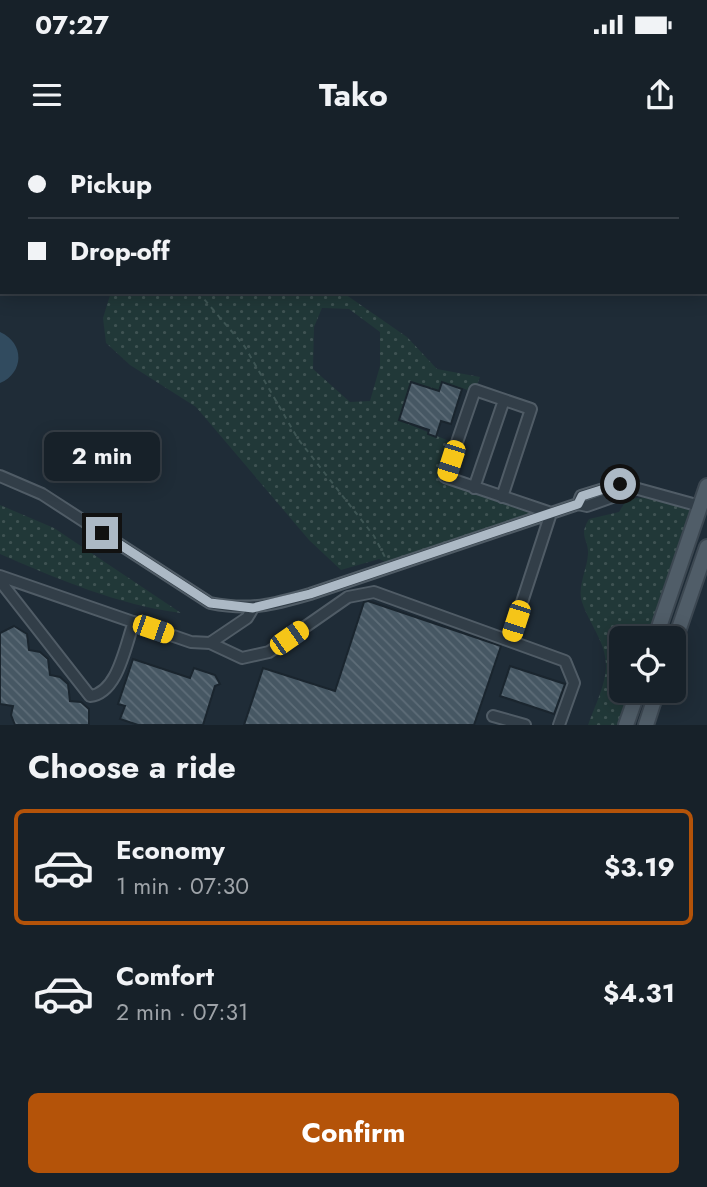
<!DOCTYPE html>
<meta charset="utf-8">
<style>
:root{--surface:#172129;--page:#202931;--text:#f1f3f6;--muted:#9ea3a8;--line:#363e46;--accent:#b45309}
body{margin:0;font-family:Jost,sans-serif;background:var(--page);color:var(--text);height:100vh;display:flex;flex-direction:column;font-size:26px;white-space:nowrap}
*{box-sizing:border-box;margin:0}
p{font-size:23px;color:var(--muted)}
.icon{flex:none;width:38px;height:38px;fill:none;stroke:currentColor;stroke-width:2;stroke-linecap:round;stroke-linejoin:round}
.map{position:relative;height:585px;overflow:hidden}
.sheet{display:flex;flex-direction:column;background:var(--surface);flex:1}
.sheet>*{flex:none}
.top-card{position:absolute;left:0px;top:0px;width:707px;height:154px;box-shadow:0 4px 18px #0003,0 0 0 2px var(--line);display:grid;align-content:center;height:154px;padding:0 28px;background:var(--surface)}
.tools{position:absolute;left:609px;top:486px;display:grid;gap:14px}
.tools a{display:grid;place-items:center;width:77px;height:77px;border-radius:10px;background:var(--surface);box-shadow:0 4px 18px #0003,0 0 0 2px var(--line);font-size:35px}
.end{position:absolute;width:32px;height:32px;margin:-16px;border:9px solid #acb9c5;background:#111;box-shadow:0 0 0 4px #111}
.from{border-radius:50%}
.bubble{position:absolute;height:49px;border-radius:10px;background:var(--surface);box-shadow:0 4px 18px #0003,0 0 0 2px var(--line);font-size:23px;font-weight:700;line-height:49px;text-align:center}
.car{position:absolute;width:21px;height:42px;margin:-21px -10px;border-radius:9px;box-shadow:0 0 5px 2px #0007;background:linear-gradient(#f5c518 24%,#345 0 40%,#f5c518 0 76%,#345 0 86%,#f5c518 0)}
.top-card b{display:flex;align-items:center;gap:24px;height:66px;font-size:26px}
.top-card b+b{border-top:2px solid var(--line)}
.top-card i{width:18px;height:18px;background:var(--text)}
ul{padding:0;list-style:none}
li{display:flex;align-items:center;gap:21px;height:116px;margin:0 14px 10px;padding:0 14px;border:4px solid transparent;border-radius:10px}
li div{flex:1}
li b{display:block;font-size:26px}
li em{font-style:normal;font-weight:700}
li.current{border-color:var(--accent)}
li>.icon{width:63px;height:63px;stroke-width:1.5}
h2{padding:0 28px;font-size:32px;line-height:84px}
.primary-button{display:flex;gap:14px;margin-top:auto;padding:14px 28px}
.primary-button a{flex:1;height:80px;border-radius:10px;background:var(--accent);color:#fff;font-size:28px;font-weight:700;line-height:80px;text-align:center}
.status{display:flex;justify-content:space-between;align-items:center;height:49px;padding:0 35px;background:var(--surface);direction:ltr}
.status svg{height:19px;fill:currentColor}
header{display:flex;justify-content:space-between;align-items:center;height:91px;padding:0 28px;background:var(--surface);font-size:32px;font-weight:700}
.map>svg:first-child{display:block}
</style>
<div class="status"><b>07:27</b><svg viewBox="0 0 49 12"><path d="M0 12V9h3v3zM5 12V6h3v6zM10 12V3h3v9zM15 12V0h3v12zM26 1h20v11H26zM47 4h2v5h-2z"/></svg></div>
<header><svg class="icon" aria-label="menu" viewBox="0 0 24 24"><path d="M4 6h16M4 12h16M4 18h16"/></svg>Tako<svg class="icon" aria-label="share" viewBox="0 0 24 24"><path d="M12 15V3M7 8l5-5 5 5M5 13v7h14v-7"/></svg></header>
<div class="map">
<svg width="707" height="585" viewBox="0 0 707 585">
<defs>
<pattern id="green-dots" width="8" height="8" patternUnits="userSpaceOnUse" patternTransform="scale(1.75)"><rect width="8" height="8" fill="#213838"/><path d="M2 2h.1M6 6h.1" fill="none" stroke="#3f5353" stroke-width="1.8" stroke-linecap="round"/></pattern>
<pattern id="building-back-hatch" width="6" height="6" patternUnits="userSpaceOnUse" patternTransform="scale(1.75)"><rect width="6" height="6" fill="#465763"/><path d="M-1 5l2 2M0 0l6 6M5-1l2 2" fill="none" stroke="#5e6d78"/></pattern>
</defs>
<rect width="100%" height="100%" fill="#1f2c37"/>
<path fill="url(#green-dots)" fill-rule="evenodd" d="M111,152H342L407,197L437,229L480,237L474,252L443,242L439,251L411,243L399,280L456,304L445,337L551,373L392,425L379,419L341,430L309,400L196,267L130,225L106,203L103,178ZM322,168L349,169L380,192V226L370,261L350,262L313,229L314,187Z
M649,357L700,366L655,499H621V551H638L626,585H588C594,568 605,546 606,528C607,503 589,484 582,462C577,447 587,430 588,414C589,399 578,397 589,379L619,372L627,359Z
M0,365L54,388L181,473C118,465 58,439 0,414Z"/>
<path fill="#314b5f" d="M0,192C25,203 24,233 0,243Z"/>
<path fill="url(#building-back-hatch)" stroke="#1a252e" stroke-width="2" d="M411,242L439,251L442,242L462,249L451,284L441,281L436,297L428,294L429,290L399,280Z
M368,461L501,506L474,585H244L263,528L335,551L364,462Z
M14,486L27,494L29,510L40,512L48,519L50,535L60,537L68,544L70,561L81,562L89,569V585H15L11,575L13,566L0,564V493Z
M133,519L190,538L194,528L215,535L220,544L215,546L203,585H138L120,579L125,566L118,564Z
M510,526L565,544L554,574L500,556Z"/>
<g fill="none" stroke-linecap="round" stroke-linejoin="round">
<defs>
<path id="minor" d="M0,336L42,354L210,463C250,471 272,465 310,454L578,364
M474,348L504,260
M635,349L587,366L578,364L581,356L620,344L700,366
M502,357L531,269L475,250L445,337L551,373L510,499
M0,436L191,502L210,503L247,478L253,468
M0,441L90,556C118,553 125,506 134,482
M210,503L242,518L269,512L348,457L374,452L565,521L574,543L559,585
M493,576L525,585"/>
<path id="major" d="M655,499L707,346
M674,503L707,407
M626,585L638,551
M646,585L657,551"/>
</defs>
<use href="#minor" stroke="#505c66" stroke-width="14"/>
<use href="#major" stroke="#3c4751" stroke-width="18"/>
<path stroke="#3e5554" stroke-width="2" stroke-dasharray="5 5" stroke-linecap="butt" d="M128,0L131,2
M525,0L528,2
M24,2L27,0
M0,19L2,18
M705,119L707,120
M198,152L245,207L298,299L374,396L386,419"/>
<use href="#minor" stroke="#323e48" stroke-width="10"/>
<use href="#major" stroke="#505d68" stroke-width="14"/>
</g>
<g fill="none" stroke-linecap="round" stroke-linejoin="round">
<path stroke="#acb9c5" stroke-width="9" d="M102,393L210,463L253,468L310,454L551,373L578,364L582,356L620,344"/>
</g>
</svg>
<div class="tools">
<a><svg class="icon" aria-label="locate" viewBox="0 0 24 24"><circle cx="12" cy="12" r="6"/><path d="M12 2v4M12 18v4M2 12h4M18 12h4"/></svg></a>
</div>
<i class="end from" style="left:620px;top:344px"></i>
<i class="end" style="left:102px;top:393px"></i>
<div class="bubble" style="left:44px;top:292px;width:116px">2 min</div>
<i class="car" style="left:451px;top:321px;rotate:198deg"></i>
<i class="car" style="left:516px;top:481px;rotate:198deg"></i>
<i class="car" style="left:153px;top:489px;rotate:109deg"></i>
<i class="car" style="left:289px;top:498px;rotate:55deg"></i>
<div class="top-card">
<b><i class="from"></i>Pickup</b>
<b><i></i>Drop-off</b>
</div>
</div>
<section class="sheet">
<h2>Choose a ride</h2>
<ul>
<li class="current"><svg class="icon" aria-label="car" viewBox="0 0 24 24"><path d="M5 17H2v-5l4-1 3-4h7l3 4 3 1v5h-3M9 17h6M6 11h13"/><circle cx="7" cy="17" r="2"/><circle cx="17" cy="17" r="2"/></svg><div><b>Economy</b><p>1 min · 07:30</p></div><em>$3.19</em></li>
<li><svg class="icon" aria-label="car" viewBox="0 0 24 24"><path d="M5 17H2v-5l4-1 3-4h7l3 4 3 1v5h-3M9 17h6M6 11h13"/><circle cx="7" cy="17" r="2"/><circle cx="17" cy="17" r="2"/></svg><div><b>Comfort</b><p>2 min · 07:31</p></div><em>$4.31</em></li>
</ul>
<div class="primary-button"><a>Confirm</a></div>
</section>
